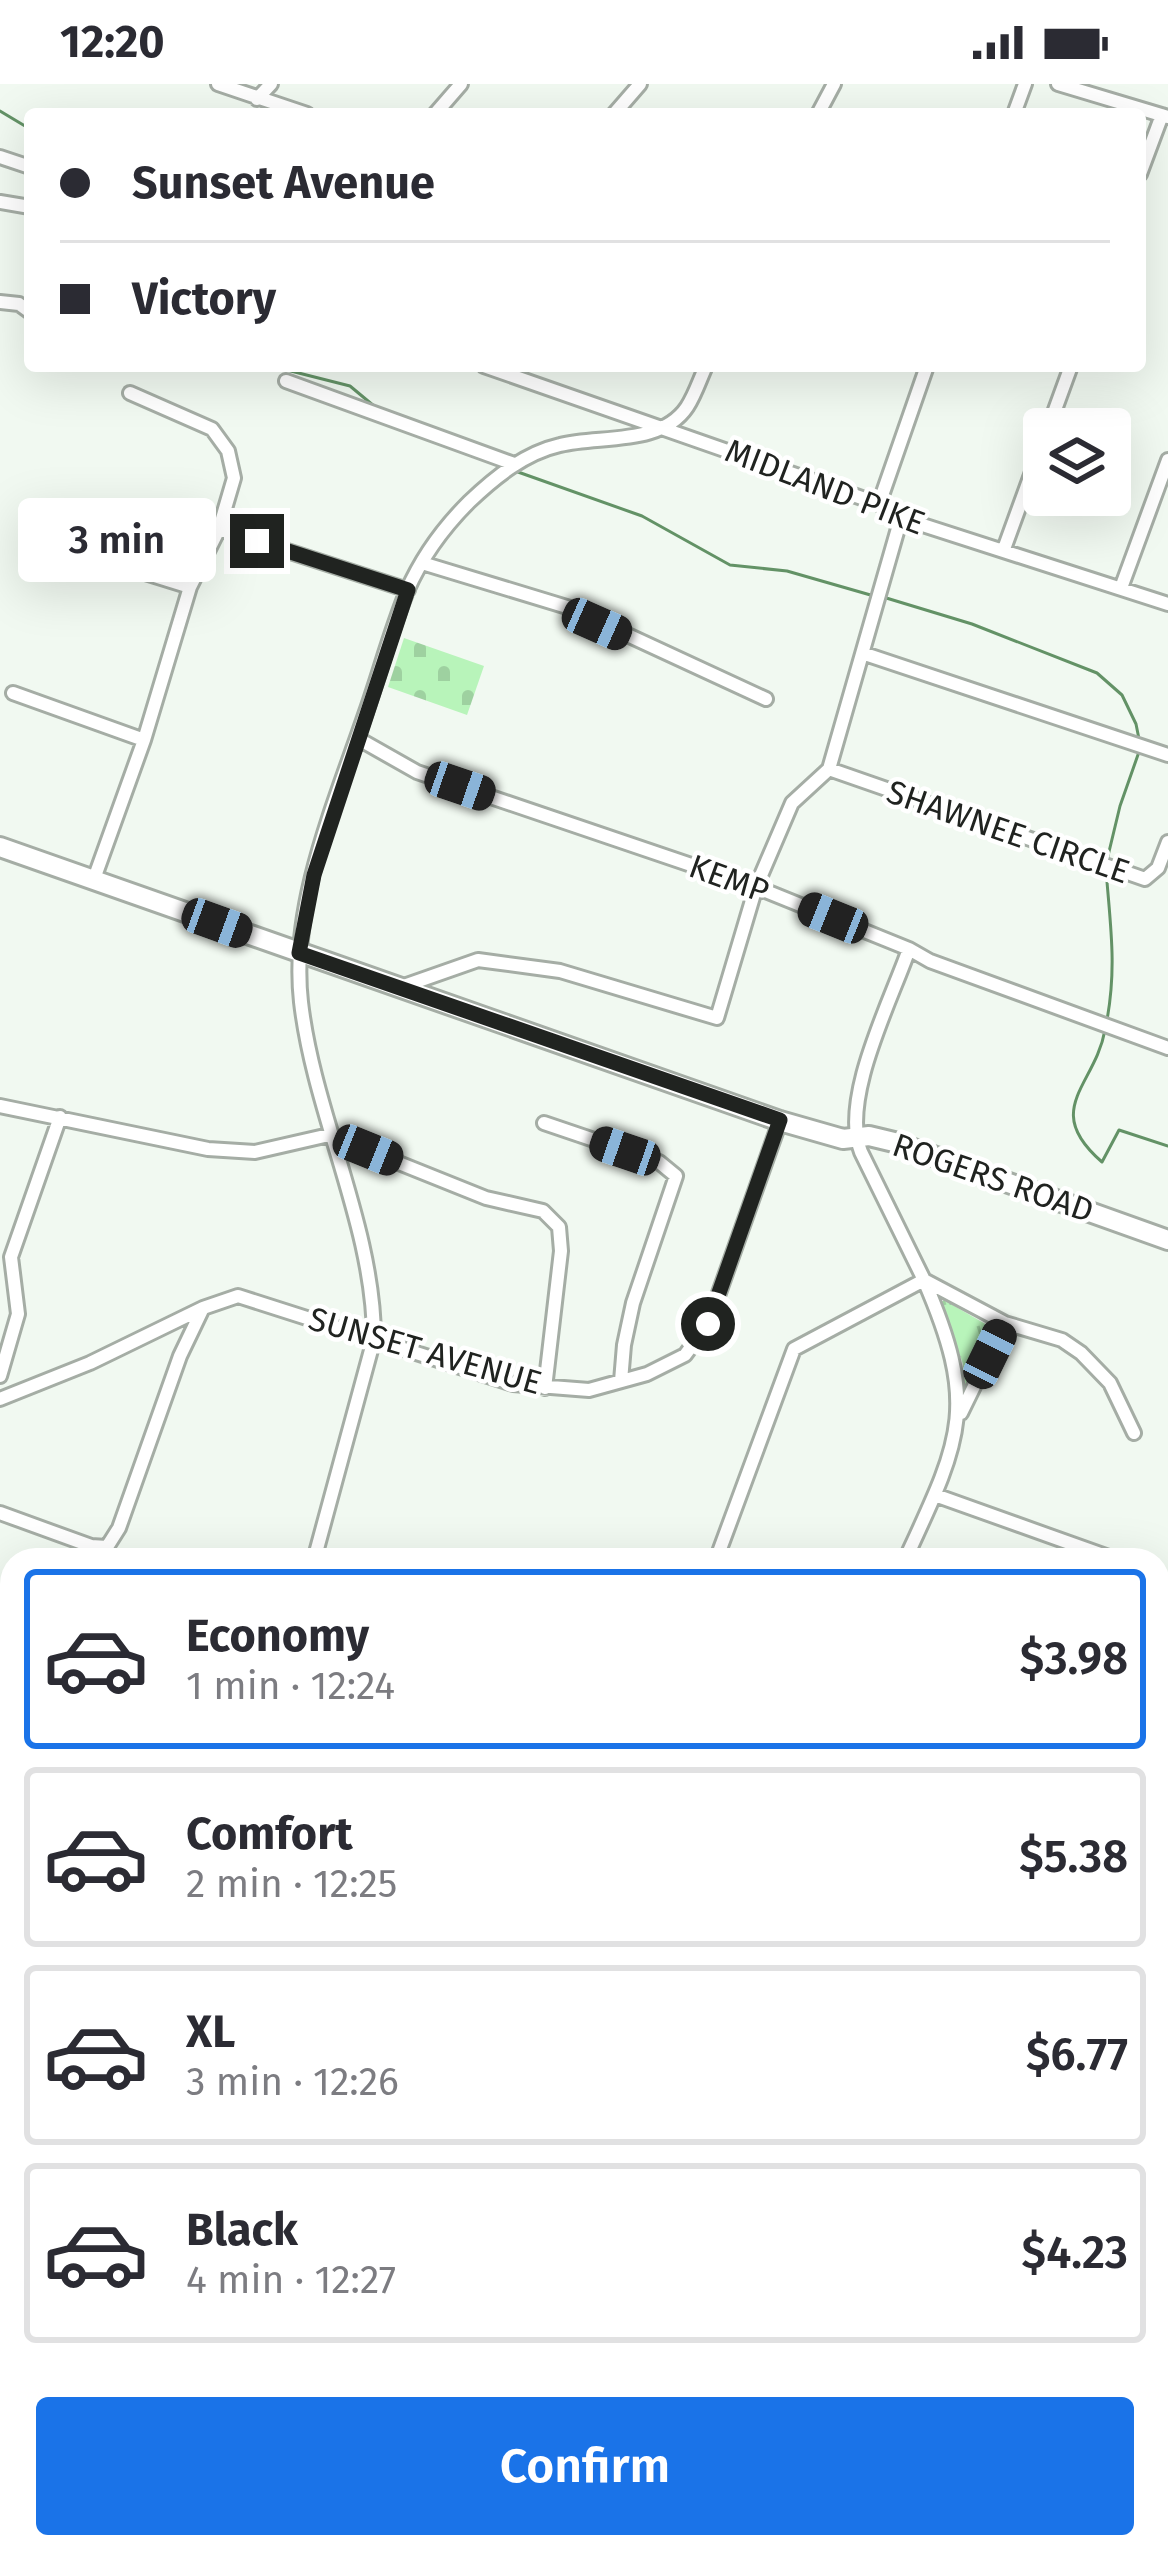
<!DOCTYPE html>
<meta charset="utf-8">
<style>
:root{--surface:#fff;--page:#f2f2f3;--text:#2b2b33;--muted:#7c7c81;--line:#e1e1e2;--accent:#1a73e8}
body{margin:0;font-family:"Fira Sans",sans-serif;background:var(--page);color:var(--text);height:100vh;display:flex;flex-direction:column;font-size:45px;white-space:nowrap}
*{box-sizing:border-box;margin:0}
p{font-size:39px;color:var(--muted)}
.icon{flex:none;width:66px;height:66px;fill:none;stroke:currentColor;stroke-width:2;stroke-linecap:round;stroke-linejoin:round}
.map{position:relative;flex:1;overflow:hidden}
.panel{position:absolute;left:0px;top:1464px;width:1170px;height:1011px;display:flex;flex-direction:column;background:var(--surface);border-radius:36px 36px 0 0;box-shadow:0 12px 48px #0002}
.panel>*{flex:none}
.banner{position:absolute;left:24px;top:24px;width:1122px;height:264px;border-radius:12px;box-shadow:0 12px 48px #0002;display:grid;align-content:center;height:264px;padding:0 36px;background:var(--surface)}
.tools{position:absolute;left:1023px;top:324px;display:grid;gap:24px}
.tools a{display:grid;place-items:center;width:108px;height:108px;border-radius:12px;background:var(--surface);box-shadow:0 12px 48px #0002;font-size:60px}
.end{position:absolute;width:54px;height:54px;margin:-27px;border:15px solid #202320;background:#fff;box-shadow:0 0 0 6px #fff}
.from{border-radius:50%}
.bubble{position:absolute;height:84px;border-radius:12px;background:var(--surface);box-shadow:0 12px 48px #0002;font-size:39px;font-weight:600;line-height:84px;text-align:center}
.car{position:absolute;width:36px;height:72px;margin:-36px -18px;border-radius:15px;box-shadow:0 0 9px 3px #0007;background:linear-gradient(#222 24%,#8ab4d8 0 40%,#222 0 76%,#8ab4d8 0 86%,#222 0)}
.banner b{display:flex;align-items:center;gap:42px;height:114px;font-size:45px}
.banner b+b{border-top:3px solid var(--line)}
.banner i{width:30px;height:30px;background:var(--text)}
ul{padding:21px 0 0;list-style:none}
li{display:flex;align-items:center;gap:36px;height:180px;margin:0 24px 18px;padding:0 12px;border:6px solid var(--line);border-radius:12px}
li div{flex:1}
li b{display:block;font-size:45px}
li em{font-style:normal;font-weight:600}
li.active{border-color:var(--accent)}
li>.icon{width:108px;height:108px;stroke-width:1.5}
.cta{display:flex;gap:24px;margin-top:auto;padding:24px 36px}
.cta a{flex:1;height:138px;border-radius:12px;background:var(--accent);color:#fff;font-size:48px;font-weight:600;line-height:138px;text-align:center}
.status{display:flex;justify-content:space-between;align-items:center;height:84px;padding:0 60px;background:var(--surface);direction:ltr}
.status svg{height:33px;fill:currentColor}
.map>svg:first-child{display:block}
</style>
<div class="status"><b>12:20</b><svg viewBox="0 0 49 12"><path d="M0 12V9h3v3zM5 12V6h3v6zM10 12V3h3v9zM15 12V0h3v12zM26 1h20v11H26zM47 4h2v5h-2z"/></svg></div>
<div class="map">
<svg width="1168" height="2473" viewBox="0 0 1168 2473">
<defs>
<pattern id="grass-tufts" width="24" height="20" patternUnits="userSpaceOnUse" patternTransform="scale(3)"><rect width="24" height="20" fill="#b8f4ba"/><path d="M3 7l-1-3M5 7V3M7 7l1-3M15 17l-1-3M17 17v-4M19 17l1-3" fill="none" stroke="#9ed1a0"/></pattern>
<pattern id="cemetery-stones" width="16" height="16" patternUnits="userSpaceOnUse" patternTransform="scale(3)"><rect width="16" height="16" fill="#b8f4ba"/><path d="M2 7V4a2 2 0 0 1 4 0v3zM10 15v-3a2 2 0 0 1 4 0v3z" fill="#9ed1a0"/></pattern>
</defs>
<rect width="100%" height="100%" fill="#f1f9f1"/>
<path fill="url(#grass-tufts)" d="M944,1216L994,1245L969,1305L965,1303L963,1280L941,1218Z"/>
<path fill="url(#cemetery-stones)" d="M404,554L484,582L467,631L388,603Z"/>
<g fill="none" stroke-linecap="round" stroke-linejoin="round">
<path stroke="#639266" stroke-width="3" d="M0,27L30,45
M271,282L350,302L374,322
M518,388L642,432L730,481L787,487L874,512
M883,513L972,540L1097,589L1122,611L1136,640L1139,655
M1107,776L1120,722L1140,665
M1106,785C1110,840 1117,881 1107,936
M1105,946C1095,1002 1041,1025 1102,1078L1119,1046L1168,1062
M0,2280L12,2287
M12,2398L7,2414L12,2445
M18,2463L22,2473"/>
<defs>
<path id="street" d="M218,0L307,30
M1058,0L1168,33
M257,15L271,0
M435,30L461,0
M614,30L640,0
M818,30L834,0
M1014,30L1025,0
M0,73L30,83
M1140,90L1162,31
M0,118L30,123
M0,218L19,220L30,228
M484,282L879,420L901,434L1168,520
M286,297L514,380
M1048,345L1071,282
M879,420L927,282
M219,445L408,506
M61,463L190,503
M1004,465L1044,355
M422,479L567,523L766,615
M1121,504L1168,376
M865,570L1168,671
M13,609L144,656
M357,654L417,688L756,803L909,865L930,877L1168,964
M829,685L1145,795L1158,784L1168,758
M94,795L144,656L190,503L219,445L234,394L228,367L212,345L130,309
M909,865C891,917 840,1015 861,1068L924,1196L1005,1239L1062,1256L1081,1269L1110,1299L1134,1349
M401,903L478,876L560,887L717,934L756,803L792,719L829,685L901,434
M0,1022L208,1065L255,1068L329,1051L486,1114L543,1127L559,1143L561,1167L545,1304
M544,1039L659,1078L676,1092L633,1219L624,1261L621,1297
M0,1292L18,1230L11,1173L60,1033
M0,1315L90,1279L203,1224L238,1212L513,1300L589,1306L647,1290L685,1271L708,1240L780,1037
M961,1329L1005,1239
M935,1411L1117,1476
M0,1429L91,1462L107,1463L119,1444L180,1272L203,1224
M314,1476L374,1255C374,1142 314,1031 301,918C290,821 335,719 366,628C380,588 391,546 407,507C421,475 444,443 469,418C495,393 525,369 560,361C599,351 661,362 687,323C695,311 700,295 706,282
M716,1476L794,1265L924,1196C979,1323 961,1355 905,1476
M1158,1504L1168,1526
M1158,1742L1168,1749
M1158,1884L1168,1879
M0,1914L12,1896
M1158,1996L1168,1999
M1158,2091L1168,2062
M1158,2192L1168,2195
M0,2233L12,2240
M1158,2391L1168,2394
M274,2473L282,2463
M737,2473L740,2463
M1002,2473L1005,2463"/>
<path id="secondary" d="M0,763L780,1037L843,1055L869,1052L894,1058L1168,1156"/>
</defs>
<use href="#street" stroke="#a5ada5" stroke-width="18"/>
<use href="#secondary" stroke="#a5ada5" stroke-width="24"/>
<use href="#street" stroke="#fff" stroke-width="12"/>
<use href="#secondary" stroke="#fff" stroke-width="18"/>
</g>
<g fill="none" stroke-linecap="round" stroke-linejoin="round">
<path stroke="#202320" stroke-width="15" d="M257,457L408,506L314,791L299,869L780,1036L708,1240"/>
</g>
<g text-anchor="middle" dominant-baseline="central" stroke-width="9" stroke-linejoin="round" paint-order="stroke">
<g font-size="33" fill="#202320" stroke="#fff">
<text transform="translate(825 403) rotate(21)">MIDLAND PIKE</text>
<text transform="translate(1008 748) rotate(19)">SHAWNEE CIRCLE</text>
<text transform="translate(729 795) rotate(20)">KEMP</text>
<text transform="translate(993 1094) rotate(19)">ROGERS ROAD</text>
<text transform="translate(425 1267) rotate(16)">SUNSET AVENUE</text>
</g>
</g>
</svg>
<div class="tools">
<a><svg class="icon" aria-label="layers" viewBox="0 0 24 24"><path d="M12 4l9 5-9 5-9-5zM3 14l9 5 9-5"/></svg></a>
</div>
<i class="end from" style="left:708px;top:1240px"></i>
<i class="end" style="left:257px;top:457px"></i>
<div class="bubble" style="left:18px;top:414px;width:198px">3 min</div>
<i class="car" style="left:597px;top:540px;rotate:114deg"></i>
<i class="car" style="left:460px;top:702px;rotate:109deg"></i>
<i class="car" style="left:833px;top:834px;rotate:292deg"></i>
<i class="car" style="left:217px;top:839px;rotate:110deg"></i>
<i class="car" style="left:368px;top:1066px;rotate:112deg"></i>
<i class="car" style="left:625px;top:1067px;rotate:289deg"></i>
<i class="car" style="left:990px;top:1270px;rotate:26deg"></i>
<div class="banner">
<b><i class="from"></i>Sunset Avenue</b>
<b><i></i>Victory</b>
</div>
<section class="panel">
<ul>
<li class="active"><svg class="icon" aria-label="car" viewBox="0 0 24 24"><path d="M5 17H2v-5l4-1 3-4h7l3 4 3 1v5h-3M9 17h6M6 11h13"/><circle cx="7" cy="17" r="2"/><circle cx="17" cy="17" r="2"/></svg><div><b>Economy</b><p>1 min · 12:24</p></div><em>$3.98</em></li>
<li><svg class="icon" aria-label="car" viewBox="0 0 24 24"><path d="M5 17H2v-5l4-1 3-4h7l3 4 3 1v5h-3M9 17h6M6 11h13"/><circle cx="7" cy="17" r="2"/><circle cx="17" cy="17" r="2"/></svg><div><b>Comfort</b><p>2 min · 12:25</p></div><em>$5.38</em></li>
<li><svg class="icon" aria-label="car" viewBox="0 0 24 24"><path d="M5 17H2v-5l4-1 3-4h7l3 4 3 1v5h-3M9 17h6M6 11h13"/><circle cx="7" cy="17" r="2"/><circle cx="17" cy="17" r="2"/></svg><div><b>XL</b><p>3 min · 12:26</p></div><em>$6.77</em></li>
<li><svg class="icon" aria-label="car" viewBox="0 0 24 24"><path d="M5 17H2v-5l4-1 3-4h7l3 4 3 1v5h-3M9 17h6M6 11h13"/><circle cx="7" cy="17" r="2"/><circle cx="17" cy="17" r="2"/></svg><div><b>Black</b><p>4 min · 12:27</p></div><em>$4.23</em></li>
</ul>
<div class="cta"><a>Confirm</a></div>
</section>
</div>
